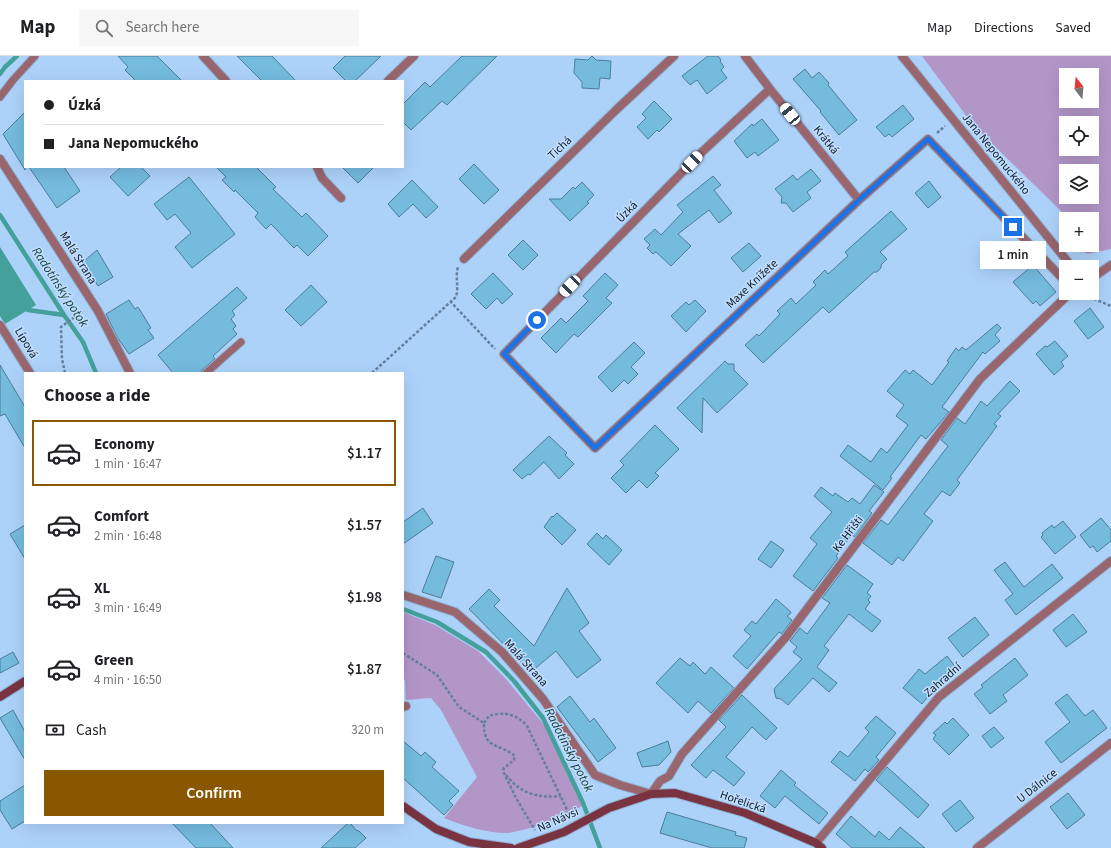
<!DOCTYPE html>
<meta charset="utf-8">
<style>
:root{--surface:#fff;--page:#f6f6f6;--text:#202124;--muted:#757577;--line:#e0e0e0;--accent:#8a5701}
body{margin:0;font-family:"Source Sans 3",sans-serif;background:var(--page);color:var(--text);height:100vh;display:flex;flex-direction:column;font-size:15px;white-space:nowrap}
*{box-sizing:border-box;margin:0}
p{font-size:13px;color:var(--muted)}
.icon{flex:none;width:22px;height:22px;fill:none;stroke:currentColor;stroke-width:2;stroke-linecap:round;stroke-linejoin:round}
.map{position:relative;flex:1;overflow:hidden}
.panel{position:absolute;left:24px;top:316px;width:380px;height:452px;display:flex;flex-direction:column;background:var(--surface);border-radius:0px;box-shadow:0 4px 16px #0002}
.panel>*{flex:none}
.top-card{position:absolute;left:24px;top:24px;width:380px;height:88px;border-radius:0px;box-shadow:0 4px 16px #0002;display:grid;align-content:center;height:88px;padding:0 20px;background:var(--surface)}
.needle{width:26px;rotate:344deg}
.buttons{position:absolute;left:1059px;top:12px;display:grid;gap:8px}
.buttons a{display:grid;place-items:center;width:40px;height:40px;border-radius:0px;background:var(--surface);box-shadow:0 4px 16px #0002;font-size:20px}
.end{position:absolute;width:18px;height:18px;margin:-9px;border:5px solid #1a73e8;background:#fff;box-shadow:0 0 0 2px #fff}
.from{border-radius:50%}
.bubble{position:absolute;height:28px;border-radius:0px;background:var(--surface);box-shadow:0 4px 16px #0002;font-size:13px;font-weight:600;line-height:28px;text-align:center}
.car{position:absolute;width:12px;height:24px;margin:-12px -6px;border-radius:5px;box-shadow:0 0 3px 1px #0007;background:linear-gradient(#fff 24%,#345 0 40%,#fff 0 76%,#345 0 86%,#fff 0)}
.top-card b{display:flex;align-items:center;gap:14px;height:38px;font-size:15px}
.top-card b+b{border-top:1px solid var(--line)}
.top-card i{width:10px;height:10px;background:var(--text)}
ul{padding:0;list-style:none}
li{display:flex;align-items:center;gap:12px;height:66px;margin:0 8px 6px;padding:0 12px;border:2px solid transparent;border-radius:0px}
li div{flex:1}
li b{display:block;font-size:15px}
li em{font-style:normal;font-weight:600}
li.selected{border-color:var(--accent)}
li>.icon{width:36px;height:36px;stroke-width:1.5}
h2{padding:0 20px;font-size:18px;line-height:48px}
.pay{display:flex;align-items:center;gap:10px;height:44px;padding:0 20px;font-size:15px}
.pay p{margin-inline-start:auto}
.cta{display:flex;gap:8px;margin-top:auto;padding:8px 20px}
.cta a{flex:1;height:46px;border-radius:0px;background:var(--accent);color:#fff;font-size:16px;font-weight:600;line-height:46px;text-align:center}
header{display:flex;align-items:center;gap:24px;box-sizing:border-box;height:56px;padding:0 20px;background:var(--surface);border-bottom:1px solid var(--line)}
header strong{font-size:19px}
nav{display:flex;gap:22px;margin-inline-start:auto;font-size:14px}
.search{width:280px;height:36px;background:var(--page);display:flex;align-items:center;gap:10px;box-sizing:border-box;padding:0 14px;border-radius:0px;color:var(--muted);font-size:15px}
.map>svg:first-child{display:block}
</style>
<header>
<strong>Map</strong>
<div class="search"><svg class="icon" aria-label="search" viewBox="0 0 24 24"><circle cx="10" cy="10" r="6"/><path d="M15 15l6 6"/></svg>Search here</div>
<nav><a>Map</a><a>Directions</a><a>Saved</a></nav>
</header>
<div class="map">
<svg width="1111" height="792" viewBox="0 0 1111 792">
<rect width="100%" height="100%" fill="#add2fa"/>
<path fill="#b396c8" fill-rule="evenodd" d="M922,0H1111V193L1088,198L1081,195L1078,189H1092V163H1066L1065,159L973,69ZM1066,19H1092V45H1066ZM1066,67H1092V93H1066ZM1066,115H1092V141H1066Z
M403,556L435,569L478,595L506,623L545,670L582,750C563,760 544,769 522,774C517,775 512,777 507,777C485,777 464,770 444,762L477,721L441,654L431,642L406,644L405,624L403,622Z"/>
<path fill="#43a09b" d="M0,191L36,249L5,268L0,260Z"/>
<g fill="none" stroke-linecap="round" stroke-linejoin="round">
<path stroke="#43a09b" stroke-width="4.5" d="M0,18L5,11L17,0
M0,159L64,259L83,286L96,317
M28,254L64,259
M403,553L437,566L486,596L514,625L543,662L583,747L600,792"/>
</g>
<path fill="#74bbde" stroke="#4a7e98" d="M118,0H157L182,25H136L125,14L128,11Z
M237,0H272L296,25H262Z
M345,0H381L355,25H346L333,12Z
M462,0H497L447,49L442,45L411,74L403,66V48L425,26L430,31Z
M592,0L596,4L611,5L610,23L600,22L599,33L582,32V26L574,17L575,3L588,4Z
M708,0H718L721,4L720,5L724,11L721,14L727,22L707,38L697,24L690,29L682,20Z
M805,13L812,22L819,16L829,27L828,29L857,64L839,79L820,56L821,55L793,23Z
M654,45L672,63L659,76L657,74L648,83L637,71L646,62L642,58Z
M903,49L914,63L892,81L889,78L885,81L876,71Z
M25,56V114L3,78Z
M762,63L779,84L758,100L755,96L747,102L734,85L752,68L753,70Z
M474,108L499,134L484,148L459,123Z
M29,111H64L80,135L57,152Z
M121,111H141L150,120L128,140L110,121Z
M216,111H256L276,131L273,133L302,161L306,157L328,180L308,200L297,189L294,192L271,168L266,173L255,161L258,157L235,134L234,136L222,124L226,121Z
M342,111H374L358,127Z
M811,113L821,125L807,136L811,142L793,156L786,147H781L782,141L775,133L793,119L797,124Z
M713,120L721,129L714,134L732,157L719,167L709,154L678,178L691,190L671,210L656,196L653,198L647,192L650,189L644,183L655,173L661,179L683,156L677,149Z
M189,121L235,178L192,212L175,191L191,177L175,158L167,164L154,148Z
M412,124L438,151L426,162L413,148L399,161L388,148Z
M929,125L941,141L928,152L915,137Z
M582,126L594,139L587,146L589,147L570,165L549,143H561L573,131L575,133Z
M891,155L907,173L880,196L887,203L881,209V212L877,216H874L829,257L823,251L763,307L745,289L757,278L759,280L780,258L777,255L791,242L796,248L816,229L813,226L825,214L828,218L848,200L845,196Z
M523,184L538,199L523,214L508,199Z
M749,187L761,200L743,216L731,202Z
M97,194L113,221L98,230L83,206Z
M1033,209L1056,236L1040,250L1036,245L1033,248L1013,226Z
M493,217L513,238L502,248L497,242L486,253L471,238Z
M605,217L618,229L606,242L612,247L578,281L574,278L556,297L541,282L561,262L566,267L588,245L583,240Z
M311,229L327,246L301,270L285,254Z
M237,231L247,242L232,255L235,259L231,263L236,270L233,273L237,278L213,300L215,303L203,313L201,317H173L158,299Z
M129,244L135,253L138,251L151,272L148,274L154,282L129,298L117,281L106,258Z
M695,244L706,255L686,276L671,260L686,246L689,249Z
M1090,252L1104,271L1088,283L1074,265Z
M997,268L1001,272L995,279L1000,285L985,298L983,296L942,351L949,356L926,383L921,379L890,421L892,422L883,434L840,400L848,389L871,406L881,392L887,397L908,369L896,360L904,349L887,335L905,314L910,318L913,314L932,329L949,306L947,305L956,292L959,295L962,291L966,294Z
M1055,285L1068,300L1061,306L1064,310L1054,319L1036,298L1045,290L1047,291Z
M634,286L645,297L631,311L638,318L628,328L624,324L612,336L598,321Z
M725,305L728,308H734V314L748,328L717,357L703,342L702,377L677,352Z
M0,309L25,351V392L5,358L0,360Z
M1010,325L1020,335L998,358L1001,360L994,368L997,370L957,424L960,427L950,440L942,435L924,458L933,465L903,505L898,501L892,509L863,487L881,464L888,469L948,390L941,384L957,362L965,368L981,345L987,350Z
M655,369L679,393L655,417L659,420L647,432L639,424L626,437L611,422L624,409L620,405Z
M549,380L567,397L565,399L574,408L559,423L544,406L530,419L528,418L522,423L513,414Z
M874,429L884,436L869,455L872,457L855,481L852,479L836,500L838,502L813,535L793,520L817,488L810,482L832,456L814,440L821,431L833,440L835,437L848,446L852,442L860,448Z
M423,452L433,467L403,488V466Z
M557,457L576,474L562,489L544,471L552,460L553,461Z
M1101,462L1111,474V485L1097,496L1093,490L1090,492L1080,479Z
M1063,465L1076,481L1055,498L1041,481L1043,479L1042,477L1052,469L1054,472Z
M25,469V503L10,478Z
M597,477L603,483L606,479L622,494L609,509L587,488Z
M771,485L784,494L771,512L758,503Z
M436,500L454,506L441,542L422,536Z
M1005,506L1024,531L1052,508L1063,522L1016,559L1005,544L1013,538L994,514Z
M847,509L873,528L867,537L871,540L868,544L870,546L865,553L881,565L872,576L849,558L824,590L829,594L817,611L837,627L829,636L813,622L788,649L781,643L776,642L774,633L802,603L793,596L797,591L790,585L800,572L807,578L830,547L822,542Z
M567,532L589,567L579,575L601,604L577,622L556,595L531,616L469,553L489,533L500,544L494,550L534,590Z
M776,543L790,555L791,557L787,560L792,564L782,578L779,576L747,613L733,600L751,580L744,574L752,565L756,568Z
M1073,558L1087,576L1066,591L1053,574Z
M975,561L989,579L963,601L948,582Z
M13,596L19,607L0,617V603Z
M947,600L957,613L938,628L922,648L903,632L919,613L925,618Z
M680,602L690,610L693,606L705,618L711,611L734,632L711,657L698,645L688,657L656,627Z
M1015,602L1028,619L1003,639L1007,645L990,658L974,638L983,631L981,629Z
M1067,638L1085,660L1093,654L1107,672L1061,707L1045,686L1070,666L1055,647Z
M742,639L777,672L766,684L752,671L726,701L745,717L734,730L713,714L706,722L691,709L726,671L719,664Z
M570,640L590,666L594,662L616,692L598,706L557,651Z
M13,654L25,676V704L0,662Z
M876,660L896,677L876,701L879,704L868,716L865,713L855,725L831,706L840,695L848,701L869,676L865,672Z
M953,662L969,679L949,699L933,683L936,679L933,677L945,666L947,668Z
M994,671L1004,682L991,692L982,680Z
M403,685L421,700L425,696L436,706L432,711L459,735L449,745L453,749L444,759L403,722Z
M668,685L671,696L659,709L642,711L637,697Z
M887,711L929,749L918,762L876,724Z
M781,714L796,727L794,729L828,757L819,768L785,740L775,752L760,740Z
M25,729V765L12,773L0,754V745Z
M1068,737L1085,759L1067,773L1050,751Z
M960,744L974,762L956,776L942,758Z
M667,756L736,776L735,779L747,782L744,792H712L660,777Z
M851,760L875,781L879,775L889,784L900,771L925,792H852L836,778Z
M172,767H210L233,792H196Z
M348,767H350L356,774L359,775L366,782L355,792H321Z"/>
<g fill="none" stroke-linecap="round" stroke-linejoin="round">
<defs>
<path id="service" d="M0,41L13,24L35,0
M206,317L241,286"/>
<path id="minor" d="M203,0L226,25
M745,0L770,33L859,144
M902,0L1072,211
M388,25L414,0
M770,33L703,95L504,298L595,392L859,144L928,83L1066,226
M0,103L98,255L130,317
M317,111L322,122L341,142
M464,203L617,53L674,0
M1092,222L1111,209
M0,269L30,317
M403,539L455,556L502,596L543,643L595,719L620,729L651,738L660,725L669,720L682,698L786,581L980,323L1070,237
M403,651L406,650
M816,787L939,641L1111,505
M977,792L1111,687"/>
<path id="secondary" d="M0,641L25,625
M403,750L436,773L469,786L511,792
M518,792L564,776L609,752L651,738L675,737L745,757L816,787L822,792"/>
</defs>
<use href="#service" stroke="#8daed1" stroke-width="9"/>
<use href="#minor" stroke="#8daed1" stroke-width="10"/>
<use href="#secondary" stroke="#8daed1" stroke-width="10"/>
<path stroke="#647f9b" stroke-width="2.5" stroke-dasharray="3 2" stroke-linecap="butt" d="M937,77L945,70
M1080,237L1111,250
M450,245L495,293
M65,317L62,303L61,271L84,254
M372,317L456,241C459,231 455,221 458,211
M403,597L437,619L459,651L484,667C483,694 500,687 515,700L514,704L504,712L503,715L516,742L535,774
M484,667L489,660C503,655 517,658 527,670L570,760
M506,719C521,738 537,742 561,740"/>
<use href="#service" stroke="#99666d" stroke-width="7"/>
<use href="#minor" stroke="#99666d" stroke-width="8"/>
<use href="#secondary" stroke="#7a3340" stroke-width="8"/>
</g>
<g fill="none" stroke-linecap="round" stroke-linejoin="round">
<path stroke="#1a73e8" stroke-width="5" d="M537,264L504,298L595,392L859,144L928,83L1013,171"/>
</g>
<g text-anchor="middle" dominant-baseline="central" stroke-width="3" stroke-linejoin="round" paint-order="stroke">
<g font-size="12" fill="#0f1d2b" stroke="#c1defe">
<text transform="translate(826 84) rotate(51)">Krátká</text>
<text transform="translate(560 92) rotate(-44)">Tichá</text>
<text transform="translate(996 98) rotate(51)">Jana Nepomuckého</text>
<text transform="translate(627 156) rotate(-46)">Úzká</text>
<text transform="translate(78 202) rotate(58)">Malá Strana</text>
<text transform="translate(752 228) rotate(-43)">Maxe Knížete</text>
<text transform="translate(26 287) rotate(59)">Lípová</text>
<text transform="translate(848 478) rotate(-53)">Ke Hřišti</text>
<text transform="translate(526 607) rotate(48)">Malá Strana</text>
<text transform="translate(943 624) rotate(-41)">Zahradní</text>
<text transform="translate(1037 730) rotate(-38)">U Dálnice</text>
<text transform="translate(743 746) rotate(19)">Hořelická</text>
<text transform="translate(558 764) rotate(-24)">Na Návsi</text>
</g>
<g font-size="13" font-style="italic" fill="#17413f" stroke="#c1defe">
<text transform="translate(60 231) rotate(57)">Radotínský potok</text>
<text transform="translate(569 694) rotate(63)">Radotínský potok</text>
</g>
</g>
</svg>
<div class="buttons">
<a><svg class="needle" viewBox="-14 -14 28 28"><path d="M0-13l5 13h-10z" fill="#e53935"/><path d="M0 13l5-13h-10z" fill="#757577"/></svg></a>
<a><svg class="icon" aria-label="locate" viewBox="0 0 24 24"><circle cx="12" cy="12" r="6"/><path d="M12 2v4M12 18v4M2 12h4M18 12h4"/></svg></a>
<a><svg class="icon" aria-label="layers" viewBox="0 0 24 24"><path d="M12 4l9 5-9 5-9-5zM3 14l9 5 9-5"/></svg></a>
<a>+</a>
<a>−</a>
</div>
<i class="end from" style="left:537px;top:264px"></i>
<i class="end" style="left:1013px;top:171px"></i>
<div class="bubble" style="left:980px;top:185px;width:66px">1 min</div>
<i class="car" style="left:790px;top:58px;rotate:321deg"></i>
<i class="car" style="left:692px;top:106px;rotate:44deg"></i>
<i class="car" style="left:570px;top:230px;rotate:224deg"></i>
<div class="top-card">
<b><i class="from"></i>Úzká</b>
<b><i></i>Jana Nepomuckého</b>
</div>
<section class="panel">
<h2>Choose a ride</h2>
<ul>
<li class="selected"><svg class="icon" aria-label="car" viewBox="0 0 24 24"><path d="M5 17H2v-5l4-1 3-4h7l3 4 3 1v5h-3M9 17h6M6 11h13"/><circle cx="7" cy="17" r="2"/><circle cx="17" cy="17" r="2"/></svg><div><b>Economy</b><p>1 min · 16:47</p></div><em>$1.17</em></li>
<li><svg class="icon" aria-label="car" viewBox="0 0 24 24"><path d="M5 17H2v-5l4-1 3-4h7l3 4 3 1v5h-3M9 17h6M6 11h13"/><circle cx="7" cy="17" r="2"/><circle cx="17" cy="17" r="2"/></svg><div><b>Comfort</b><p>2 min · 16:48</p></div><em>$1.57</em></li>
<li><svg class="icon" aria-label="car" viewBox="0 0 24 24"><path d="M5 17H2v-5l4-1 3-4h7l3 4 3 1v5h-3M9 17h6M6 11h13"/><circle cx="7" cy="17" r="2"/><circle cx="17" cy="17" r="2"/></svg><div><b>XL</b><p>3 min · 16:49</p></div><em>$1.98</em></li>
<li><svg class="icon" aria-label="car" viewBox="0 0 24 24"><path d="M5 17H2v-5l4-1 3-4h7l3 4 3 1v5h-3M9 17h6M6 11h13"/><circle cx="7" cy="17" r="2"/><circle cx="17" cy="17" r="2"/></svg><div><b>Green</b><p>4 min · 16:50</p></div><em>$1.87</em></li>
</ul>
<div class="pay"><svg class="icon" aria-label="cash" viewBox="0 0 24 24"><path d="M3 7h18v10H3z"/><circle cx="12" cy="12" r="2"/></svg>Cash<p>320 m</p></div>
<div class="cta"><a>Confirm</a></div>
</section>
</div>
